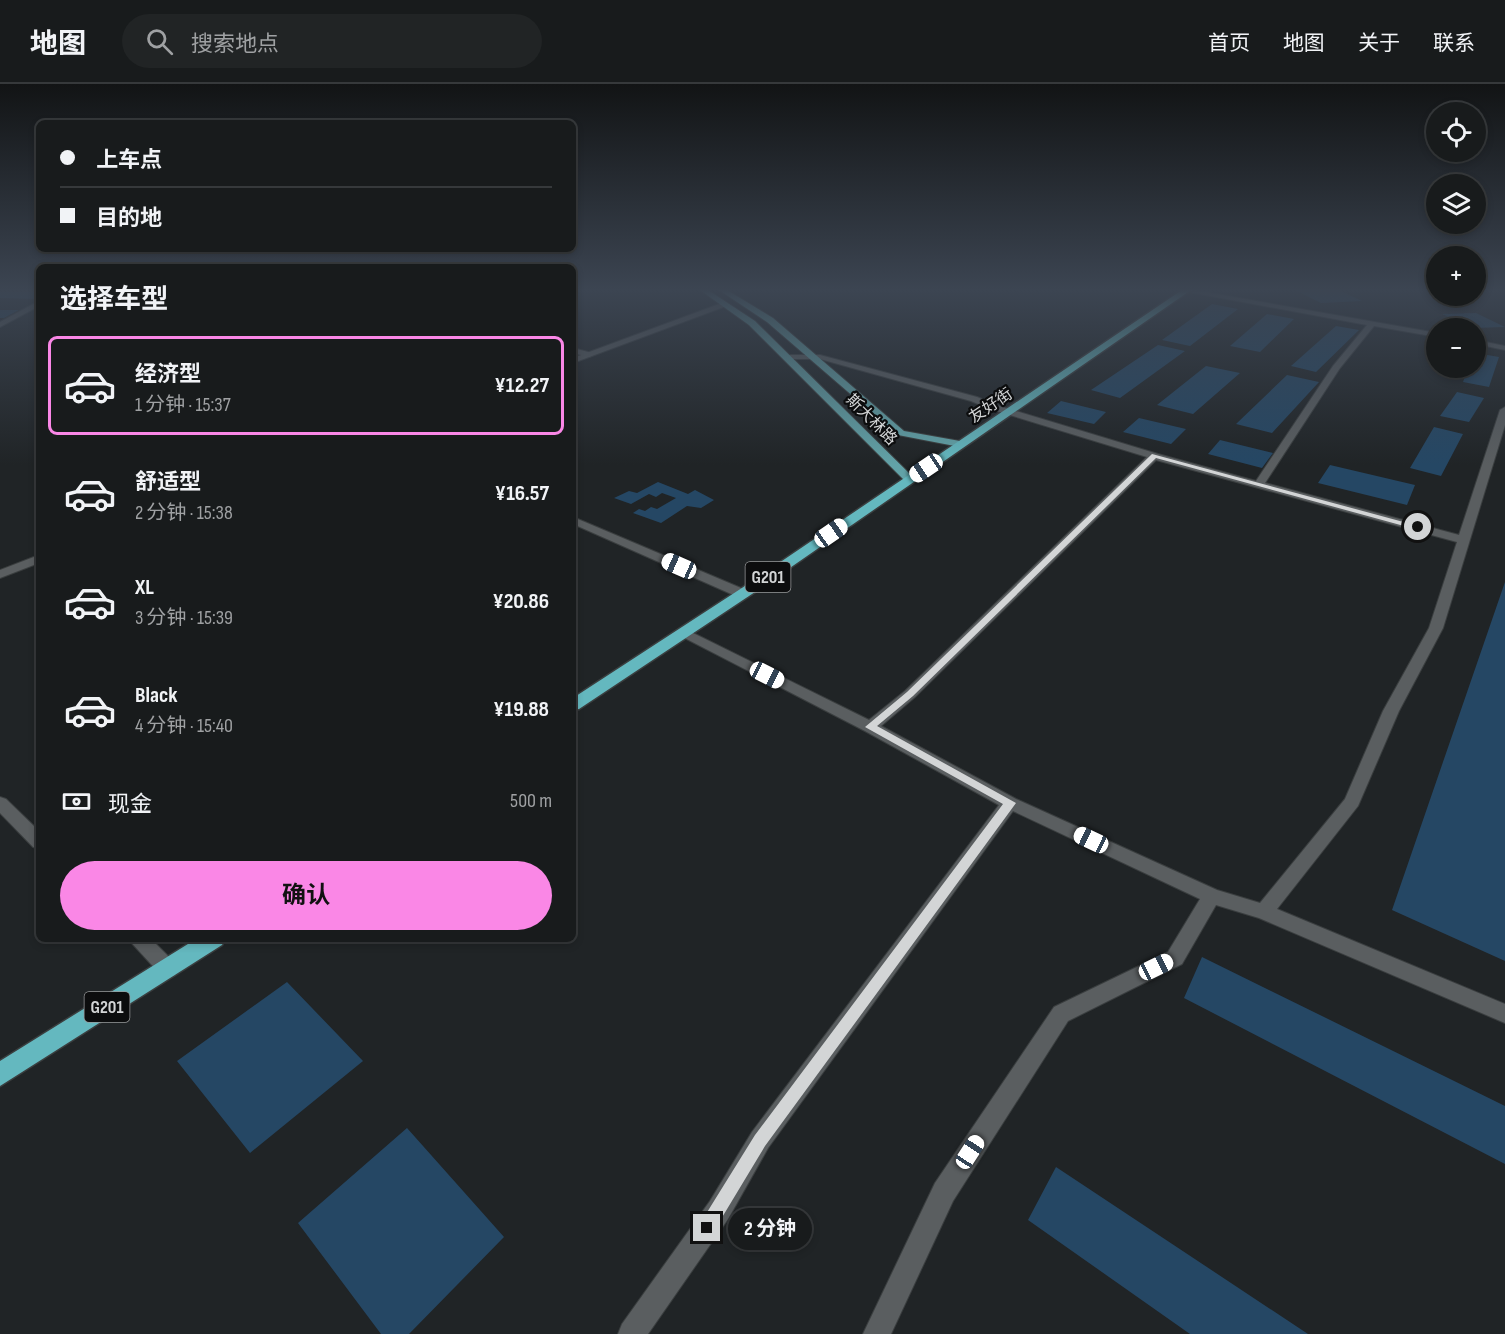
<!DOCTYPE html>
<html lang="zh">
<meta charset="utf-8">
<style>
:root{--surface:#181b1c;--page:#212425;--text:#f1f3f6;--muted:#9fa1a3;--line:#36393b;--accent:#fa87e6}
body{margin:0;font-family:"Sofia Sans Condensed","Noto Sans SC",sans-serif;background:var(--page);color:var(--text);height:100vh;display:flex;flex-direction:column;font-size:22px;white-space:nowrap}
*{box-sizing:border-box;margin:0}
p{font-size:20px;color:var(--muted)}
.icon{flex:none;width:33px;height:33px;fill:none;stroke:currentColor;stroke-width:2;stroke-linecap:round;stroke-linejoin:round}
.map{position:relative;flex:1;overflow:hidden}
.drawer{position:absolute;left:36px;top:180px;width:540px;height:678px;display:flex;flex-direction:column;background:var(--surface);border-radius:9px;box-shadow:0 3px 9px #0003,0 0 0 2px var(--line)}
.drawer>*{flex:none}
.guide{position:absolute;left:36px;top:36px;width:540px;height:132px;border-radius:9px;box-shadow:0 3px 9px #0003,0 0 0 2px var(--line);display:grid;align-content:center;height:132px;padding:0 24px;background:var(--surface)}
.controls{position:absolute;left:1426px;top:18px;display:grid;gap:12px}
.controls a{display:grid;place-items:center;width:60px;height:60px;border-radius:50%;background:var(--surface);box-shadow:0 3px 9px #0003,0 0 0 2px var(--line);font-size:30px}
.end{position:absolute;width:27px;height:27px;margin:-14px;border:8px solid #d3d5d6;background:#111;box-shadow:0 0 0 3px #111}
.from{border-radius:50%}
.bubble{position:absolute;height:42px;border-radius:21px;background:var(--surface);box-shadow:0 3px 9px #0003,0 0 0 2px var(--line);font-size:20px;font-weight:700;line-height:42px;text-align:center}
.car{position:absolute;width:18px;height:36px;margin:-18px -9px;border-radius:8px;box-shadow:0 0 4px 2px #0007;background:linear-gradient(#fff 24%,#345 0 40%,#fff 0 76%,#345 0 86%,#fff 0)}
.guide b{display:flex;align-items:center;gap:21px;height:57px;font-size:22px}
.guide b+b{border-top:2px solid var(--line)}
.guide i{width:15px;height:15px;background:var(--text)}
ul{padding:0;list-style:none}
li{display:flex;align-items:center;gap:18px;height:99px;margin:0 12px 9px;padding:0 12px;border:3px solid transparent;border-radius:9px}
li div{flex:1}
li b{display:block;font-size:22px}
li em{font-style:normal;font-weight:700}
li.active{border-color:var(--accent)}
li>.icon{width:54px;height:54px;stroke-width:1.5}
h2{padding:0 24px;font-size:27px;line-height:72px}
.pay{display:flex;align-items:center;gap:15px;height:66px;padding:0 24px;font-size:22px}
.pay p{margin-inline-start:auto}
.primary-button{display:flex;gap:12px;margin-top:auto;padding:12px 24px}
.primary-button a{flex:1;height:69px;border-radius:36px;background:var(--accent);color:#111;font-size:24px;font-weight:700;line-height:69px;text-align:center}
header{display:flex;align-items:center;gap:36px;box-sizing:border-box;height:84px;padding:0 30px;background:var(--surface);border-bottom:2px solid var(--line)}
header strong{font-size:28px}
nav{display:flex;gap:33px;margin-inline-start:auto;font-size:21px}
.search{width:420px;height:54px;background:var(--page);display:flex;align-items:center;gap:15px;box-sizing:border-box;padding:0 21px;border-radius:33px;color:var(--muted);font-size:22px}
.map>svg:first-child{display:block}
</style>
<header>
<strong>地图</strong>
<div class="search"><svg class="icon" aria-label="search" viewBox="0 0 24 24"><circle cx="10" cy="10" r="6"/><path d="M15 15l6 6"/></svg>搜索地点</div>
<nav><a>首页</a><a>地图</a><a>关于</a><a>联系</a></nav>
</header>
<div class="map">
<svg width="1505" height="1250" viewBox="0 0 1505 1250">
<rect width="100%" height="100%" fill="#202426"/>
<path fill="#254764" d="M1295,206H1339L1362,217L1321,219Z
M0,208H39V215L0,214Z
M1212,220L1238,225L1190,262L1162,256Z
M0,226H19L4,234H0Z
M1476,229L1505,243L1474,244L1442,230Z
M1267,230L1294,235L1260,268L1230,262Z
M1336,242L1359,246L1316,288L1291,282Z
M1158,261L1185,267L1120,314L1091,306Z
M1476,269L1499,273L1489,303L1463,298L1468,284H1476Z
M1206,282L1240,289L1193,330L1157,321Z
M1287,291L1319,298L1272,349L1236,340Z
M1457,308L1484,314L1469,338L1440,332Z
M1061,317L1106,328L1094,340L1047,329Z
M1139,334L1186,345L1171,360L1123,348Z
M1434,343L1463,350L1441,392L1410,384Z
M1220,356L1273,369L1262,384L1208,370Z
M1330,381L1415,401L1407,421L1318,399Z
M658,398L688,410L695,406L714,416L701,424L687,422L661,439L633,429L639,425L645,427L651,423L657,425L676,414L662,409L656,413L649,410L631,420L614,414L629,407L637,409Z
M1505,498V877L1392,826Z
M1202,873L1505,1022V1080L1184,914Z
M287,898L363,977L250,1069L177,977Z
M407,1044L504,1153L409,1250H381L298,1139Z
M1056,1083L1308,1250H1190L1028,1136Z"/>
<g fill="none" stroke-linecap="round" stroke-linejoin="round">
<defs>
<path id="minor" d="M1178,206H1194L1437,249V253L1374,242L1340,284L1265,399L1459,451L1500,326L1505,323V341L1443,544L1399,627L1358,722L1277,825L1505,920V939L1259,834L1216,821L1182,880L1068,937L953,1117L891,1250H863L935,1099L1054,923L1168,868L1200,815L1013,727L768,1064L728,1135L648,1250H618L622,1240L710,1117L752,1048L999,721L865,647L675,549L682,545L687,546L869,636L905,607L1147,373L990,325L971,317L820,275H786L782,273L786,271H820L977,313L996,321L1158,370L1256,397L1333,282L1367,241ZM1156,376L1457,458L1429,544L1383,627L1345,715L1260,819L1217,806L1016,715L881,642L915,613Z
M39,217V222L0,243V238Z
M1476,256L1505,262V266L1476,260Z
M573,264L592,269L593,271L589,273L573,269Z
M573,433L748,507L749,510L748,513H738L573,440Z
M0,713L6,715L39,747V765L33,763L0,729Z
M128,855H151L175,879L178,885L175,891L168,894L161,891Z"/>
<path id="tertiary" d="M722,219L729,221L573,279V274Z
M39,471V479L0,494V486Z"/>
<path id="primary" d="M700,206H708L755,237L913,393V397H905L749,241Z
M719,206H727L773,234L904,347L960,357L965,360L960,363L898,351L767,238Z"/>
<path id="trunk" d="M1182,206H1191L758,506L579,625L573,626V614L748,500Z
M196,855H225L222,861L0,1002V977Z"/>
</defs>
<use href="#minor" stroke="#3a3e3f" stroke-width="2"/>
<use href="#tertiary" stroke="#3a3e3f" stroke-width="2"/>
<use href="#primary" stroke="#3a3e3f" stroke-width="2"/>
<use href="#trunk" stroke="#3a3e3f" stroke-width="3"/>
<use href="#minor" fill="#5a5e60" fill-rule="evenodd"/>
<use href="#tertiary" fill="#5a5e60" fill-rule="evenodd"/>
<use href="#primary" fill="#62a2a7" fill-rule="evenodd"/>
<use href="#trunk" fill="#64b8bf" fill-rule="evenodd"/>
</g>
<linearGradient id="sky" x2="0" y2="1"><stop stop-color="#121415"/><stop offset="0.54" stop-color="#3c4552"/><stop offset="1" stop-color="#3c4552" stop-opacity="0"/></linearGradient>
<rect width="1505" height="381" fill="url(#sky)"/>
<path fill="#d3d5d6" d="M1152,370L1422,443L1415,445L1156,374L913,612L877,642L1016,719L765,1062L712,1150L707,1152L701,1150L698,1144L701,1138L755,1051L1003,720L865,643L907,608Z"/>
<g text-anchor="middle" dominant-baseline="central" stroke-width="4.5" stroke-linejoin="round" paint-order="stroke">
<g font-size="16" fill="#d3d5d6" stroke="#0c0d0e">
<text transform="translate(991 322) rotate(-34)">友好街</text>
<text transform="translate(871 336) rotate(45)">斯大林路</text>
</g>
<g fill="#0c0d0e" stroke="#97999a" stroke-width="1.5">
<rect x="745.5" y="478" width="45" height="30" rx="4.5"/>
<rect x="84.5" y="908" width="45" height="30" rx="4.5"/>
</g>
<g font-size="18" font-weight="bold" fill="#d3d5d6">
<text x="768" y="493">G201</text>
<text x="107" y="923">G201</text>
</g>
</g>
</svg>
<div class="controls">
<a><svg class="icon" aria-label="locate" viewBox="0 0 24 24"><circle cx="12" cy="12" r="6"/><path d="M12 2v4M12 18v4M2 12h4M18 12h4"/></svg></a>
<a><svg class="icon" aria-label="layers" viewBox="0 0 24 24"><path d="M12 4l9 5-9 5-9-5zM3 14l9 5 9-5"/></svg></a>
<a>+</a>
<a>−</a>
</div>
<i class="end from" style="left:1418px;top:443px"></i>
<i class="end" style="left:707px;top:1144px"></i>
<div class="bubble" style="left:728px;top:1124px;width:84px">2 分钟</div>
<i class="car" style="left:926px;top:384px;rotate:236deg"></i>
<i class="car" style="left:831px;top:449px;rotate:55deg"></i>
<i class="car" style="left:679px;top:482px;rotate:294deg"></i>
<i class="car" style="left:767px;top:591px;rotate:117deg"></i>
<i class="car" style="left:1091px;top:756px;rotate:295deg"></i>
<i class="car" style="left:1156px;top:883px;rotate:64deg"></i>
<i class="car" style="left:970px;top:1068px;rotate:33deg"></i>
<div class="guide">
<b><i class="from"></i>上车点</b>
<b><i></i>目的地</b>
</div>
<section class="drawer">
<h2>选择车型</h2>
<ul>
<li class="active"><svg class="icon" aria-label="car" viewBox="0 0 24 24"><path d="M5 17H2v-5l4-1 3-4h7l3 4 3 1v5h-3M9 17h6M6 11h13"/><circle cx="7" cy="17" r="2"/><circle cx="17" cy="17" r="2"/></svg><div><b>经济型</b><p>1 分钟 · 15:37</p></div><em>¥12.27</em></li>
<li><svg class="icon" aria-label="car" viewBox="0 0 24 24"><path d="M5 17H2v-5l4-1 3-4h7l3 4 3 1v5h-3M9 17h6M6 11h13"/><circle cx="7" cy="17" r="2"/><circle cx="17" cy="17" r="2"/></svg><div><b>舒适型</b><p>2 分钟 · 15:38</p></div><em>¥16.57</em></li>
<li><svg class="icon" aria-label="car" viewBox="0 0 24 24"><path d="M5 17H2v-5l4-1 3-4h7l3 4 3 1v5h-3M9 17h6M6 11h13"/><circle cx="7" cy="17" r="2"/><circle cx="17" cy="17" r="2"/></svg><div><b>XL</b><p>3 分钟 · 15:39</p></div><em>¥20.86</em></li>
<li><svg class="icon" aria-label="car" viewBox="0 0 24 24"><path d="M5 17H2v-5l4-1 3-4h7l3 4 3 1v5h-3M9 17h6M6 11h13"/><circle cx="7" cy="17" r="2"/><circle cx="17" cy="17" r="2"/></svg><div><b>Black</b><p>4 分钟 · 15:40</p></div><em>¥19.88</em></li>
</ul>
<div class="pay"><svg class="icon" aria-label="cash" viewBox="0 0 24 24"><path d="M3 7h18v10H3z"/><circle cx="12" cy="12" r="2"/></svg>现金<p>500 m</p></div>
<div class="primary-button"><a>确认</a></div>
</section>
</div>
